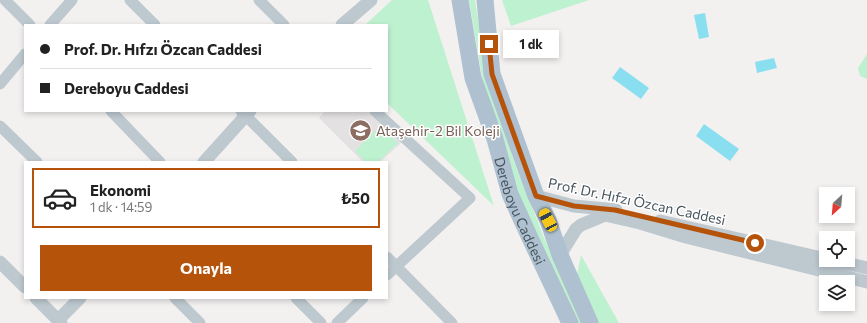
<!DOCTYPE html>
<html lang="tr">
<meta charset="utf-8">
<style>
:root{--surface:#fff;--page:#f6f6f6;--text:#222;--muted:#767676;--line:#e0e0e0;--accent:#b45309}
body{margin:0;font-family:Commissioner,sans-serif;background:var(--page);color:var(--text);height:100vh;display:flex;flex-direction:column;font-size:15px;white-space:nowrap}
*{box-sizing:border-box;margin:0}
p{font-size:13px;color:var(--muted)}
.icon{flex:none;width:22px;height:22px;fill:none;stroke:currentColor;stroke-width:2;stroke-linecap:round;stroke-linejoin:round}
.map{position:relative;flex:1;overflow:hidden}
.panel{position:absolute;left:24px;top:161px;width:364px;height:138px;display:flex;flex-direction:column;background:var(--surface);border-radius:0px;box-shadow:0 2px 6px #0003}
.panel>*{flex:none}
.hud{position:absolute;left:24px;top:24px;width:364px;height:88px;border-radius:0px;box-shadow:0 2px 6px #0003;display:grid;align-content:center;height:88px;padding:0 16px;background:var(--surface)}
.needle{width:26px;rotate:206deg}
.fabs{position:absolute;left:819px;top:187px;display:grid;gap:8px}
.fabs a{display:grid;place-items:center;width:36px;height:36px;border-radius:0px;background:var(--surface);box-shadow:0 2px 6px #0003;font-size:20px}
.end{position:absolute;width:18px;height:18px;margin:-9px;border:5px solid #b45309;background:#fff;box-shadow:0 0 0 2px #fff}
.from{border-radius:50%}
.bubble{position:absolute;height:28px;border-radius:0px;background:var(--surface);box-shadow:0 2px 6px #0003;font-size:13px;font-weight:700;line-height:28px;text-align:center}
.car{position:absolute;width:12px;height:24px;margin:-12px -6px;border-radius:5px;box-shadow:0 0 3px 1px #0007;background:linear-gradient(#f5c518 24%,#345 0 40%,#f5c518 0 76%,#345 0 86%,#f5c518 0)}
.hud b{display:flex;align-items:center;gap:14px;height:38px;font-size:15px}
.hud b+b{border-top:1px solid var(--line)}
.hud i{width:10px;height:10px;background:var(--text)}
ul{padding:7px 0 0;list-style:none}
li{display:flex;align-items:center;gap:12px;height:60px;margin:0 8px 6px;padding:0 8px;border:2px solid var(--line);border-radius:0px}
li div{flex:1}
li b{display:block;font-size:15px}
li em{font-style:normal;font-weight:700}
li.on{border-color:var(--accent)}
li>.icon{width:36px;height:36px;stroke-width:1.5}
.cta{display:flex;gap:8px;margin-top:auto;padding:8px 16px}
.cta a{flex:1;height:46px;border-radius:0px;background:var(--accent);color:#fff;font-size:16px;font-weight:700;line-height:46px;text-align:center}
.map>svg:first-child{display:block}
</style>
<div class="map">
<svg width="867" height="323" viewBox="0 0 867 323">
<rect width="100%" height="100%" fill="#f3f0f0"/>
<path fill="#e4e1e2" d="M325,111H370L402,142L380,162H363L319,118Z"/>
<path fill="#bef1cf" d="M392,0H428L494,206L387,103V25H365Z
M469,0H475L488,80L515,164L544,238L584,323H578L515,187L483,83Z
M502,0H589L511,26Z
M867,54V79L860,76L858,68Z
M380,126L398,143L378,162H366L355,151Z
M581,255L619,323H598L576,280Z"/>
<path fill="#89dfef" d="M705,13L709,37L699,39L694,15Z
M774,58L777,68L757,73L755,62Z
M620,67L649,88L641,99L612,78Z
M704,124L739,149L730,161L696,136Z"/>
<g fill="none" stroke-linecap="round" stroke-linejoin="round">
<path stroke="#bdc8cf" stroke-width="11" d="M5,0L30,25
M130,0L155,25
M259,0L284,25
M50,25L72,0
M0,84L25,54
M111,111L160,162
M241,111L292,162
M375,111L470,198L387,275
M0,126L37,162
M387,257L452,323
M175,298L200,323
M296,298L321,323
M337,323L363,298"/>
<path stroke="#bdc8cf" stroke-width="13" d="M342,25L371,0
M204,162L250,111
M536,196L574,206L616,210
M660,221L826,259
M560,255L576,229L581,225L605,215L640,223L686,237L867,282
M831,260L867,268
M0,262L25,287
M36,298L61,323
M58,320L80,298"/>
<g stroke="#afc1d0" stroke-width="17">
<path id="s1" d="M460,0L473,78L495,139L510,194L530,238L570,323"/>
<path d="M485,0L492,74L536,196L548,220L560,255L590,323"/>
</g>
</g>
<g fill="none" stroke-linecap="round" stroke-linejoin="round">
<path stroke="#b45309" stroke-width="5" d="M489,44L492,74L536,196L574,206L615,210L755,243"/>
</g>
<defs>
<symbol id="school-disc" viewBox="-11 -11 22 22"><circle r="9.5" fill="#8d6e63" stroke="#fff"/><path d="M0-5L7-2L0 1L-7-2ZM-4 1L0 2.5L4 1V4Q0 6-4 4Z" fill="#fff"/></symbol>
</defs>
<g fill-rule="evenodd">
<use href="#school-disc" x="348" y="118" width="25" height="25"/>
</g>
<g text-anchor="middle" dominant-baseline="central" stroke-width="3" stroke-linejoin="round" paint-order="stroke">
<g font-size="14" fill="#785e54" stroke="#fff" text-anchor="start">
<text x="376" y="130">Ataşehir-2 Bil Koleji</text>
</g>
<g font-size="14" fill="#47555e" stroke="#fff">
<text transform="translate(637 201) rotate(12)">Prof. Dr. Hıfzı Özcan Caddesi</text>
<text stroke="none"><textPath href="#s1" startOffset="220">Dereboyu Caddesi</textPath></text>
</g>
</g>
</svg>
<div class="fabs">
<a><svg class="needle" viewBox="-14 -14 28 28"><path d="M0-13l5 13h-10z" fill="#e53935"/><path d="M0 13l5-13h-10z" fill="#767676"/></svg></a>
<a><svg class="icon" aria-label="locate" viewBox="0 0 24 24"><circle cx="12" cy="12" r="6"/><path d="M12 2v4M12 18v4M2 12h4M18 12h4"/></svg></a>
<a><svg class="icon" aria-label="layers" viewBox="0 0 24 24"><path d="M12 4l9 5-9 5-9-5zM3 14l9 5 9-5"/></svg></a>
</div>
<i class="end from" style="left:755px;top:243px"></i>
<i class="end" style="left:489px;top:44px"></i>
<div class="bubble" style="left:503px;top:30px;width:56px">1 dk</div>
<i class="car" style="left:548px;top:220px;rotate:332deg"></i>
<div class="hud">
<b><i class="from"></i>Prof. Dr. Hıfzı Özcan Caddesi</b>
<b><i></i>Dereboyu Caddesi</b>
</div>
<section class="panel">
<ul>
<li class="on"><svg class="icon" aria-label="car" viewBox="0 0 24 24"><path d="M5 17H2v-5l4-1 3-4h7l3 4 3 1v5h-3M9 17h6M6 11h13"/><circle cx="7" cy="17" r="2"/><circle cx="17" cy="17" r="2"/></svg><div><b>Ekonomi</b><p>1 dk · 14:59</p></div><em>₺50</em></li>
</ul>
<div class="cta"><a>Onayla</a></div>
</section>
</div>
